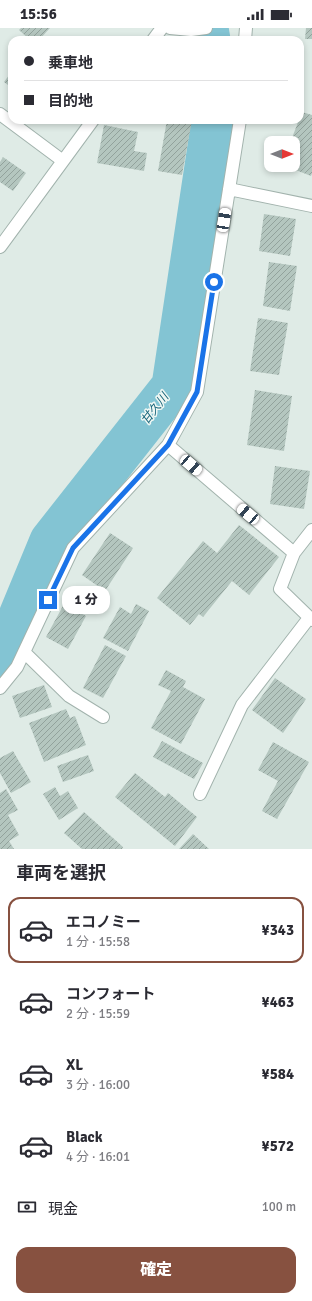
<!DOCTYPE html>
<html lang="ja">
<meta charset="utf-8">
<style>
:root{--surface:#fff;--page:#f7f7f7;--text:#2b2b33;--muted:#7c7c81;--line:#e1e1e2;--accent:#875140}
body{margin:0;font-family:Signika,"Noto Sans JP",sans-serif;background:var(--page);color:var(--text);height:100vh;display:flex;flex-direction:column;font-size:15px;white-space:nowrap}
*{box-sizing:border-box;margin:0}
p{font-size:13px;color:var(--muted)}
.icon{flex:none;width:22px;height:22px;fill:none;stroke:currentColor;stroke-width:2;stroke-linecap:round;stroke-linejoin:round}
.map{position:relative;height:821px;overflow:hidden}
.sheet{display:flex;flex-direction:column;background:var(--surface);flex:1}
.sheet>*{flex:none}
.hud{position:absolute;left:8px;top:8px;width:296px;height:88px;border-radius:12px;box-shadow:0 2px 6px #0003;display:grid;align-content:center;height:88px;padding:0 16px;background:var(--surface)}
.needle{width:26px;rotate:90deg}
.buttons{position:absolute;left:264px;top:108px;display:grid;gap:8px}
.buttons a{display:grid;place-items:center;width:36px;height:36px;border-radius:8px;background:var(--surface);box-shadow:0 2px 6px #0003;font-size:20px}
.end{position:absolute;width:18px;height:18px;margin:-9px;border:5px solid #1a73e8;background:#fff;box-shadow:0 0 0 2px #fff}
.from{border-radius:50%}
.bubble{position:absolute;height:28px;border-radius:12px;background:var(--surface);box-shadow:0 2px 6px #0003;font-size:13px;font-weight:800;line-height:28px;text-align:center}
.car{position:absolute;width:12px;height:24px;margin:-12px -6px;border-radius:5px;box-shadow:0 0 3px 1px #0007;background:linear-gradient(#fff 24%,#345 0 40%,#fff 0 76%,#345 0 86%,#fff 0)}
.hud b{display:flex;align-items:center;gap:14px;height:38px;font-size:15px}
.hud b+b{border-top:1px solid var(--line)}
.hud i{width:10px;height:10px;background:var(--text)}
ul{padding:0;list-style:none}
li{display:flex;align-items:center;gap:12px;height:66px;margin:0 8px 6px;padding:0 8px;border:2px solid transparent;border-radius:12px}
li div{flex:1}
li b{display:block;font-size:15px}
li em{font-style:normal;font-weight:800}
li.selected{border-color:var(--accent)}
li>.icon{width:36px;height:36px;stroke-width:1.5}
h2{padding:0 16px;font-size:18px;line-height:48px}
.pay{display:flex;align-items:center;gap:10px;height:44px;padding:0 16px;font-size:15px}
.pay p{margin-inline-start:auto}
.cta{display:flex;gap:8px;margin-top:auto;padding:8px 16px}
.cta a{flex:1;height:46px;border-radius:12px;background:var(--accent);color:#fff;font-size:16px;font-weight:800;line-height:46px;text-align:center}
.status{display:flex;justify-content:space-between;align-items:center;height:28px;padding:0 20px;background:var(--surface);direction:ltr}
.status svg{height:11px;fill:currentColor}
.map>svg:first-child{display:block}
</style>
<div class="status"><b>15:56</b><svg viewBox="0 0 49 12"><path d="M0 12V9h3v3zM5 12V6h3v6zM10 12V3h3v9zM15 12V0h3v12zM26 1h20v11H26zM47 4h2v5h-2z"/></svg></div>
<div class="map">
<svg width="312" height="821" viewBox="0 0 312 821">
<defs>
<pattern id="building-hatch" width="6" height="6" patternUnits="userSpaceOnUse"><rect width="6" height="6" fill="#b4c6bf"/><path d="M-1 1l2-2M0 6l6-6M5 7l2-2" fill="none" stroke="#92a29c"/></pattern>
</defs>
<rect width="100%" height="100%" fill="#dfebe6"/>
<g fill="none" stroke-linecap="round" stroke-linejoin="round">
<path stroke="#83c4d3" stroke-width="43" d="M207,0L209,12
M0,633L3,629L51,513L173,358L213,92"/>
</g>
<path fill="url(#building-hatch)" d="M21,0H50L39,12H30L19,2Z
M306,0H312V11H305Z
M12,43V60L4,54Z
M302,84L312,87V145L311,148L283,137H293V115H290Z
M167,92H192L182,147L158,143Z
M104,97L138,104L134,123L147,125L144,143L97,135Z
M3,129L26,145L13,163L0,154V134Z
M264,186L296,191L290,228L259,223Z
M269,234L297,238L290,283L263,278Z
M258,290L288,295L279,347L250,343Z
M255,362L292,368L284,423L247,417Z
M275,438L310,443L304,481L270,476Z
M239,497L279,529L249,567L232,553L203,589L199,586L190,597L157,570L203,513L217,525Z
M110,505L133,520L105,563L82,547Z
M64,576L86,588L68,621L46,609Z
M136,576L149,583L128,623L103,610L120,579L131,586Z
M105,617L126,628L103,670L83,660Z
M166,642L186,653L183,659L205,671L181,716L151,700L171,663L158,657Z
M275,650L306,671L283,705L252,682Z
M44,657L52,679L20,690L12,668Z
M66,681L70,690L75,688L86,717L44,734L29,695Z
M162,713L203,735L194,751L153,729Z
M273,714L309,734L277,791L262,783L278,753L258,742Z
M13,723L31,754L11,765L0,745V730Z
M88,727L94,743L63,754L57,738Z
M135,745L165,769L168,765L197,789L175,818L115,769Z
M55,759L60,768L68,763L78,780L59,792L43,766Z
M6,761L18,782L8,787L19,807L9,813L14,821H0V765Z
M84,784L123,819L122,821H82L64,805Z
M193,806L209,821H179Z"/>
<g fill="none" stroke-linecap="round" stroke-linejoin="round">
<defs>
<path id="minor" d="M170,0L191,2L206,0
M153,12L162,0
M245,12L246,0
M0,86L63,133
M229,161L312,178
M0,219L93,92
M168,417L294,525L280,561L312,592
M294,525L312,502
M24,624L69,668L103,689
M0,660L17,639L73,520L168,417L197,364L240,92
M200,766L242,677L309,590"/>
</defs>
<use href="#minor" stroke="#a2b3ad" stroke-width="14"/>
<use href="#minor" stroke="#fff" stroke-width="12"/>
</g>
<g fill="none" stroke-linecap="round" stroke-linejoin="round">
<path stroke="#1a73e8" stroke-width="5" d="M48,572L73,520L168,417L197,364L214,254"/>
</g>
<g text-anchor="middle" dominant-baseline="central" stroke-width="3" stroke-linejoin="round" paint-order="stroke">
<g font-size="12" font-style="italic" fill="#17657a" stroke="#eff7f4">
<text transform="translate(155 381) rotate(-52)">甘久川</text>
</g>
</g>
</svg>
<div class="buttons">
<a><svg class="needle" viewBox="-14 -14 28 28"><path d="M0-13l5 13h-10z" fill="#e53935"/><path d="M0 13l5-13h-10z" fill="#7c7c81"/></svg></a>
</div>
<i class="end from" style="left:214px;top:254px"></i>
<i class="end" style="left:48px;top:572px"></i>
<div class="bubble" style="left:62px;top:558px;width:48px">1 分</div>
<i class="car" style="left:224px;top:192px;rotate:9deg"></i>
<i class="car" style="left:191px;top:437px;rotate:131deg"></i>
<i class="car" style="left:248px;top:486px;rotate:310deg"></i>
<div class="hud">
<b><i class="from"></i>乗車地</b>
<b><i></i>目的地</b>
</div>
</div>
<section class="sheet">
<h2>車両を選択</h2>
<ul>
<li class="selected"><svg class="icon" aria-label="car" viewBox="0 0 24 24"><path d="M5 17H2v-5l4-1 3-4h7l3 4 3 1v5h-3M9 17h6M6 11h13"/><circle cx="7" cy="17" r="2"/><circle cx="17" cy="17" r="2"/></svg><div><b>エコノミー</b><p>1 分 · 15:58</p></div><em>¥343</em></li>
<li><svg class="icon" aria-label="car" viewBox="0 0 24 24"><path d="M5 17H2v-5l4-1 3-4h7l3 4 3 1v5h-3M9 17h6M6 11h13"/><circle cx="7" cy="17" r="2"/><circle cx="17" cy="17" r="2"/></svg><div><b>コンフォート</b><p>2 分 · 15:59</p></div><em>¥463</em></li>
<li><svg class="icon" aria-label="car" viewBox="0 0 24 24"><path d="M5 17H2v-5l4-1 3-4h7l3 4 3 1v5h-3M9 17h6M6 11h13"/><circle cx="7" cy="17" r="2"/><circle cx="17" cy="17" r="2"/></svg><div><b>XL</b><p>3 分 · 16:00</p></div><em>¥584</em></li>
<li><svg class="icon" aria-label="car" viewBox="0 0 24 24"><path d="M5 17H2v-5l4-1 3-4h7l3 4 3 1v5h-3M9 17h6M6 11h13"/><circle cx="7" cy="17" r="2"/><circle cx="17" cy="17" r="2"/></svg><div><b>Black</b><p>4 分 · 16:01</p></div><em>¥572</em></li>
</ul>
<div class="pay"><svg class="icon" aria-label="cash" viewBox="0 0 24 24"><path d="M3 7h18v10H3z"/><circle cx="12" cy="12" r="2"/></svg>現金<p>100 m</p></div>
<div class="cta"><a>確定</a></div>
</section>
